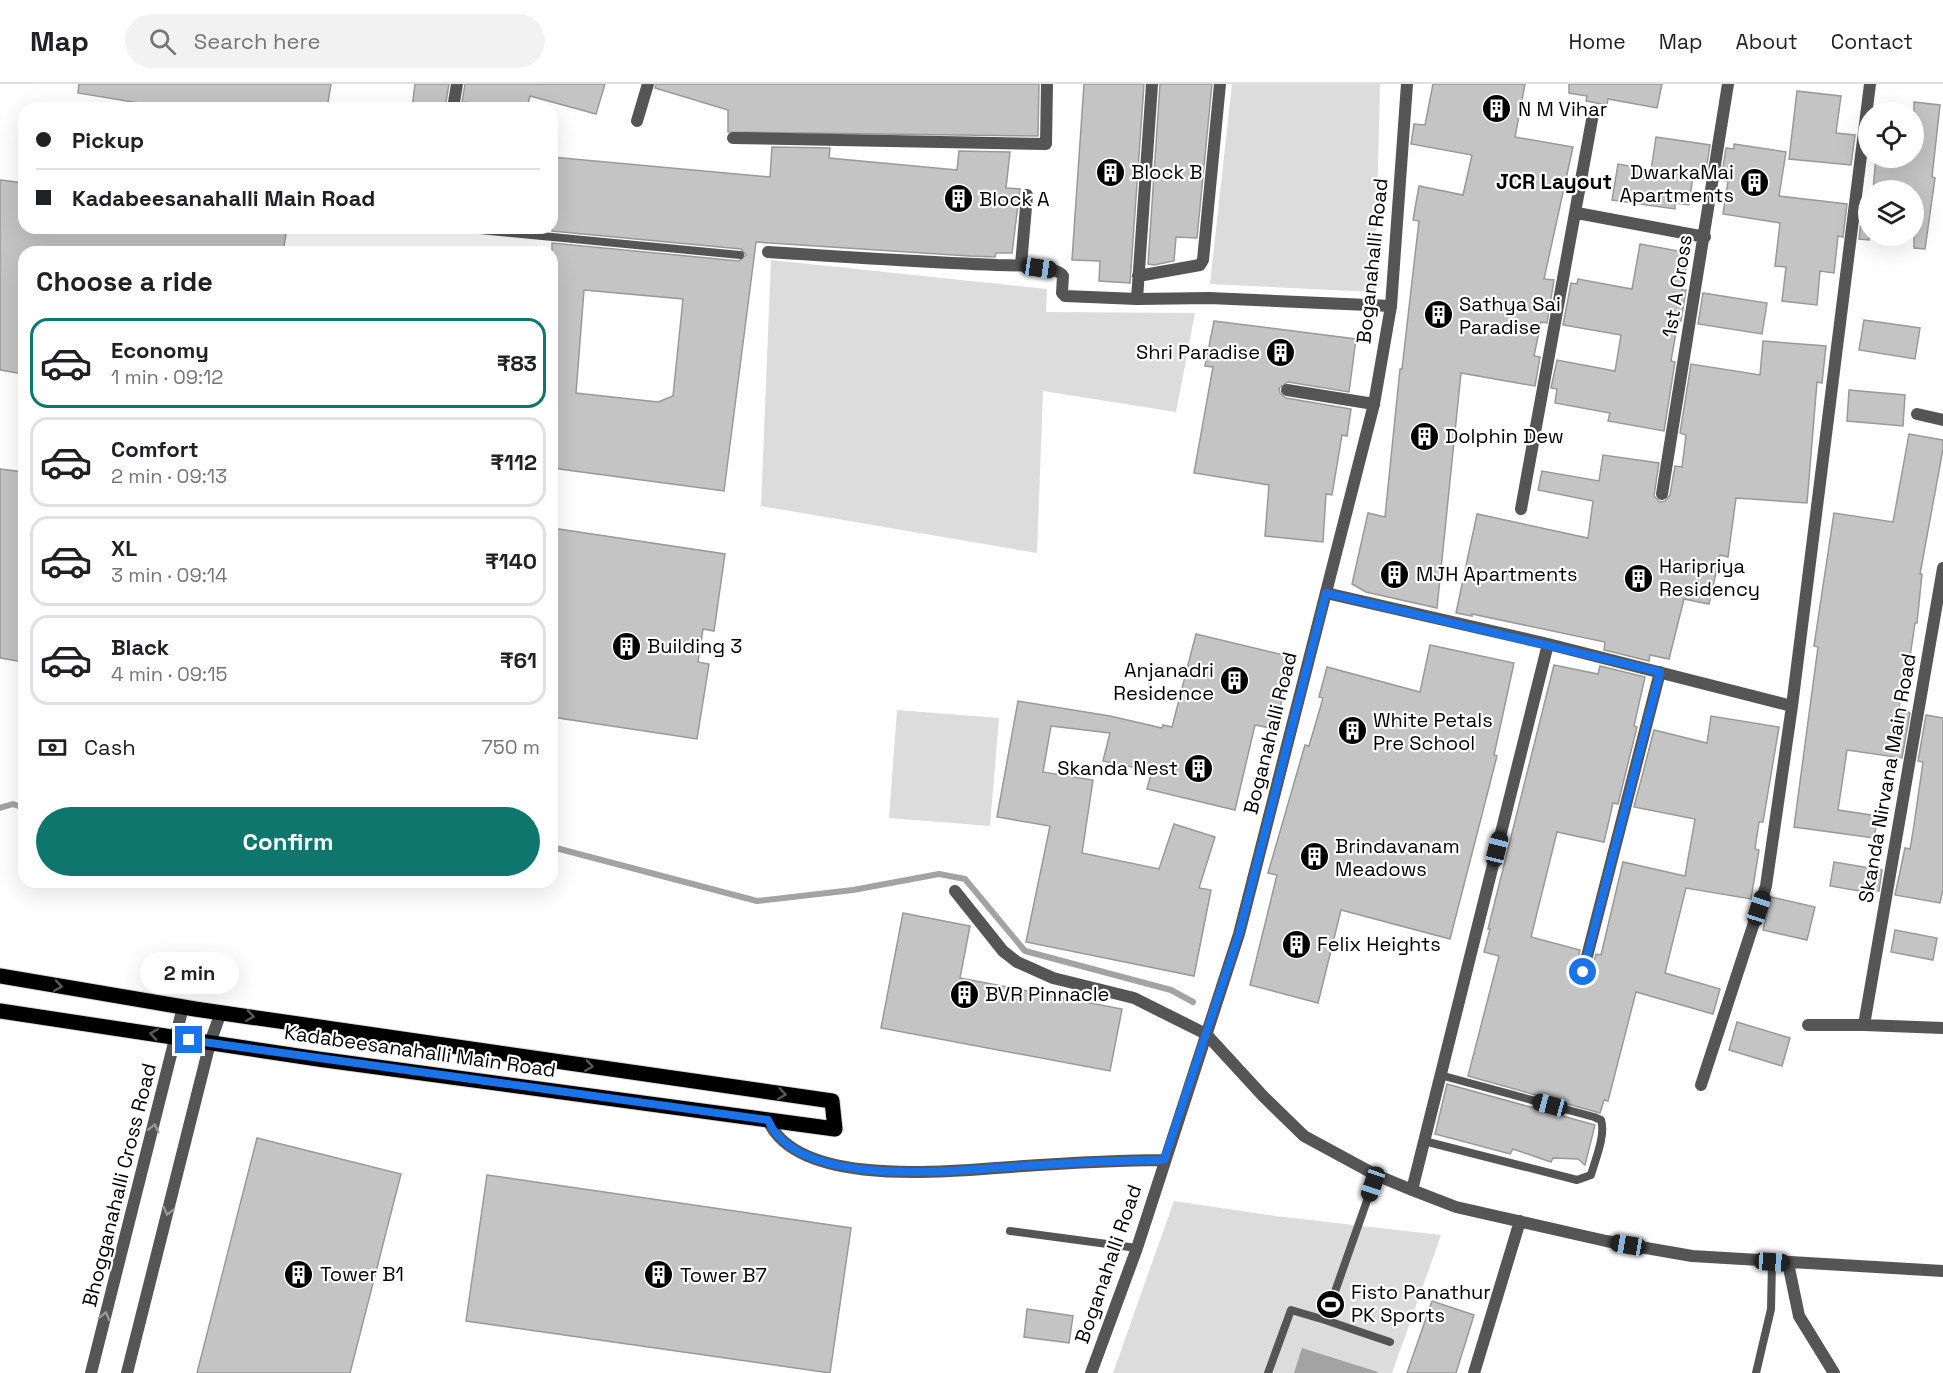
<!DOCTYPE html>
<meta charset="utf-8">
<style>
:root{--surface:#fff;--page:#f2f2f2;--text:#202124;--muted:#757577;--line:#e0e0e0;--accent:#0f766e}
body{margin:0;font-family:"Space Grotesk",sans-serif;background:var(--page);color:var(--text);height:100vh;display:flex;flex-direction:column;font-size:22px;white-space:nowrap}
*{box-sizing:border-box;margin:0}
p{font-size:20px;color:var(--muted)}
.icon{flex:none;width:33px;height:33px;fill:none;stroke:currentColor;stroke-width:2;stroke-linecap:round;stroke-linejoin:round}
.map{position:relative;flex:1;overflow:hidden}
.sheet{position:absolute;left:18px;top:162px;width:540px;height:642px;display:flex;flex-direction:column;background:var(--surface);border-radius:18px;box-shadow:0 6px 24px #0002}
.sheet>*{flex:none}
.hud{position:absolute;left:18px;top:18px;width:540px;height:132px;border-radius:18px;box-shadow:0 6px 24px #0002;display:grid;align-content:center;height:132px;padding:0 18px;background:var(--surface)}
.buttons{position:absolute;left:1858px;top:18px;display:grid;gap:12px}
.buttons a{display:grid;place-items:center;width:66px;height:66px;border-radius:50%;background:var(--surface);box-shadow:0 6px 24px #0002;font-size:30px}
.end{position:absolute;width:27px;height:27px;margin:-14px;border:8px solid #1a73e8;background:#fff;box-shadow:0 0 0 3px #fff}
.from{border-radius:50%}
.bubble{position:absolute;height:42px;border-radius:21px;background:var(--surface);box-shadow:0 6px 24px #0002;font-size:20px;font-weight:600;line-height:42px;text-align:center}
.car{position:absolute;width:18px;height:36px;margin:-18px -9px;border-radius:8px;box-shadow:0 0 4px 2px #0007;background:linear-gradient(#222 24%,#8ab4d8 0 40%,#222 0 76%,#8ab4d8 0 86%,#222 0)}
.hud b{display:flex;align-items:center;gap:21px;height:57px;font-size:22px}
.hud b+b{border-top:2px solid var(--line)}
.hud i{width:15px;height:15px;background:var(--text)}
ul{padding:0;list-style:none}
li{display:flex;align-items:center;gap:18px;height:90px;margin:0 12px 9px;padding:0 6px;border:3px solid var(--line);border-radius:18px}
li div{flex:1}
li b{display:block;font-size:22px}
li em{font-style:normal;font-weight:600}
li.active{border-color:var(--accent)}
li>.icon{width:54px;height:54px;stroke-width:1.5}
h2{padding:0 18px;font-size:27px;line-height:72px}
.pay{display:flex;align-items:center;gap:15px;height:66px;padding:0 18px;font-size:22px}
.pay p{margin-inline-start:auto}
.button{display:flex;gap:12px;margin-top:auto;padding:12px 18px}
.button a{flex:1;height:69px;border-radius:36px;background:var(--accent);color:#fff;font-size:24px;font-weight:600;line-height:69px;text-align:center}
header{display:flex;align-items:center;gap:36px;box-sizing:border-box;height:84px;padding:0 30px;background:var(--surface);border-bottom:2px solid var(--line)}
header strong{font-size:28px}
nav{display:flex;gap:33px;margin-inline-start:auto;font-size:21px}
.search{width:420px;height:54px;background:var(--page);display:flex;align-items:center;gap:15px;box-sizing:border-box;padding:0 21px;border-radius:33px;color:var(--muted);font-size:22px}
.map>svg:first-child{display:block}
</style>
<header>
<strong>Map</strong>
<div class="search"><svg class="icon" aria-label="search" viewBox="0 0 24 24"><circle cx="10" cy="10" r="6"/><path d="M15 15l6 6"/></svg>Search here</div>
<nav><a>Home</a><a>Map</a><a>About</a><a>Contact</a></nav>
</header>
<div class="map">
<svg width="1943" height="1289" viewBox="0 0 1943 1289">
<rect width="100%" height="100%" fill="#fff"/>
<path fill="#dcdcdc" d="M1232,0H1380L1375,208L1210,200Z
M771,176L1047,205L1046,228L1195,229L1176,328L1043,307L1037,469L761,422Z
M897,626L999,634L990,742L889,734Z
M1174,1117L1275,1132L1441,1151L1392,1289H1113Z"/>
<path fill="#a3a3a3" d="M1302,1264L1378,1288V1289H1294Z"/>
<g fill="none" stroke-linecap="round" stroke-linejoin="round">
<path stroke="#a3a3a3" stroke-width="6" d="M0,724L13,720L24,724
M552,763L757,817L853,806L939,790L965,795L1025,867L1171,906L1193,918"/>
</g>
<path fill="#c4c4c4" stroke="#999" stroke-width="1.5" fill-rule="evenodd" d="M79,0H331L327,24H169L78,9Z
M415,0H449L445,24H412Z
M465,0H605L596,30L530,12L527,24L462,18Z
M656,0H1039L1038,52L728,48V26L655,4Z
M1084,0H1144L1130,199L1099,197L1100,177L1072,176Z
M1160,0H1212L1197,154L1176,153L1174,177L1154,181L1148,180Z
M1433,0H1525L1515,53L1573,63L1544,195L1554,196L1547,239L1541,238L1534,272L1540,273L1535,302L1461,289L1437,524L1366,508L1352,500L1368,429L1385,433L1400,285H1402L1414,180L1419,137L1413,136L1419,102L1463,111L1472,71L1411,60L1414,40L1425,41Z
M1569,0H1662L1657,24L1608,15L1607,21L1586,17L1587,12L1569,9Z
M1797,7L1841,12L1836,49L1855,51L1851,81L1789,75Z
M1914,18L1940,21L1932,93L1935,94L1925,165L1914,164V106H1873L1876,74H1914Z
M1656,53L1710,61L1705,93L1693,92L1689,121L1675,119V125L1612,116L1618,80L1651,86Z
M1734,60L1786,68L1779,112L1847,120L1843,153L1838,152L1834,189L1820,187L1817,221L1782,217L1786,183L1775,182L1780,139L1723,130L1728,97L1721,96L1726,64L1734,65Z
M772,63L830,64L829,74L957,86L959,67L1010,68L1006,104L1020,105L1012,169H996L995,173L969,172L756,158L724,407L552,384V159L739,177L746,171L741,165L552,147V73L770,93ZM584,206L683,215L673,312L658,318L576,309Z
M0,96L24,99V144H287L283,168H24V290L0,286Z
M1863,122H1869V156L1859,155Z
M1640,160L1689,169L1682,206H1686L1681,237H1678L1671,277L1675,278L1664,347L1608,337L1610,329L1555,319L1557,305L1551,304L1557,276L1615,287L1621,251L1563,241L1571,199L1577,200L1578,195L1632,205Z
M1703,209L1767,219L1762,250L1698,240Z
M1864,236L1920,244L1915,275L1859,266Z
M1214,237L1356,255L1349,308L1288,298L1279,304L1280,309L1286,314L1351,325L1347,352L1342,351L1332,411L1326,410L1323,458L1265,452L1269,401L1194,389L1213,283L1205,282Z
M1763,257L1826,262L1822,299L1817,298L1807,419L1736,414L1728,473L1720,471L1709,520L1684,515L1669,575L1650,571L1649,577L1604,566L1605,558L1472,530V532L1456,529L1477,430L1588,454L1593,417L1538,406L1542,387L1599,397L1603,371L1659,379L1654,412L1660,418L1665,417L1670,411L1675,382L1682,383L1686,351L1680,349L1691,280L1760,291Z
M1849,306L1905,311L1903,342L1847,337Z
M1909,350L1943,356V365L1920,490H1922L1917,539H1915L1907,593H1904L1899,624L1910,629L1902,674L1847,666L1838,726L1878,732L1874,754L1794,743L1818,563L1814,562L1834,429L1893,438Z
M0,385L24,388V578L0,574Z
M552,444L725,470L714,547L703,545L698,578L709,580L697,655L552,633Z
M1196,550L1292,573L1275,645L1255,641L1235,726L1147,705L1152,687L1103,677L1110,649L1051,642L1043,688L1093,696L1082,769L1159,785L1174,740L1215,753L1199,804L1211,806L1194,892L1026,858L1050,742L997,733L1018,617L1110,632L1162,644L1163,641L1172,643Z
M1430,561L1514,579L1494,671L1497,672L1450,855L1341,826L1318,919L1250,901L1277,791L1268,789L1305,661L1309,662L1323,614L1319,613L1327,583L1420,608Z
M1554,581L1598,590L1600,582L1645,593L1634,642L1637,643L1618,720L1613,719L1604,758L1557,748L1531,853L1580,866L1575,887L1580,896L1589,893L1596,870L1601,871L1623,778L1685,792L1695,735L1634,723L1654,646L1707,659L1711,632L1779,643L1763,738H1759L1755,765L1759,766L1751,815L1686,804L1665,889L1720,905L1713,930L1636,908L1608,1017L1604,1016L1600,1029L1468,992L1499,872L1484,868L1490,845H1488Z
M1926,631L1943,634V805L1940,819L1895,811L1905,764L1910,765L1914,741L1923,678L1918,677Z
M1834,778L1882,786L1879,807L1872,806L1871,809L1830,802Z
M1771,813L1815,823L1807,856L1763,846Z
M903,829L970,842L960,894L1122,925L1110,987L881,944Z
M1895,846L1937,854L1933,876L1891,868Z
M1737,938L1790,954L1782,982L1729,966Z
M1447,1000L1595,1041L1585,1081L1578,1075L1553,1074L1551,1078L1513,1065L1510,1070L1435,1050Z
M257,1054L401,1090L350,1289H197Z
M487,1091L851,1144L830,1289L466,1237Z
M1432,1217L1474,1231L1456,1289H1407Z
M1027,1225L1073,1232L1069,1259L1024,1253Z"/>
<g fill="none" stroke-linecap="round" stroke-linejoin="round">
<defs>
<path id="primary" d="M0,892L195,925L832,1017L835,1045L318,975L0,927"/>
</defs>
<use href="#primary" stroke="#dbdbdb" stroke-width="17"/>
<path stroke="#555" stroke-width="8" d="M459,144L740,171
M1424,1057L1577,1096L1591,1091C1595,1076 1606,1051 1601,1036L1594,1033L1440,991
M1010,1147L1137,1164
M1325,1236L1390,1258
M1268,1289L1291,1226L1325,1236L1376,1091
M1756,1289L1771,1225L1772,1178"/>
<path stroke="#555" stroke-width="12" d="M453,24L457,0
M637,37L648,0
M733,54L1046,60L1047,0
M1577,129L1705,153
M768,168C844,173 921,178 997,181C1010,181 1058,181 1063,192L1062,209L1065,212L1137,215L1209,214L1391,222
M1021,181L1027,111
M1138,192L1200,181L1203,176L1220,0
M1137,215L1152,0
M1287,306L1374,320
M1917,330L1943,336
M1662,410L1728,0
M1521,425L1593,30
M1943,484L1864,941L1943,944
M1326,509L1548,560L1792,622L1870,0
M955,807L1003,867L1017,878L1053,894L1134,914L1206,950L1263,1012L1304,1052L1376,1091L1412,1106L1456,1123L1606,1157L1692,1172L1943,1187
M1583,888L1660,588
M1808,941H1864
M1701,1001L1766,802L1792,622
M1412,1106L1548,560
M1788,1179L1799,1232L1834,1289
M1474,1289L1520,1137"/>
<path stroke="#555" stroke-width="12" d="M768,1036C796,1102 938,1088 996,1084C1051,1080 1109,1076 1164,1076
M91,1289L183,923
M127,1289L210,959L221,928
M1091,1289L1137,1164L1239,850L1374,320L1391,222L1407,0"/>
<use href="#primary" stroke="#000" stroke-width="15"/>
</g>
<defs><path id="oneway-chevron" d="M-2-3.5L2.5 0L-2 3.5" fill="none" stroke-width="1.6" stroke-linecap="round" stroke-linejoin="round" transform="scale(1.5)"/></defs>
<g stroke="#595959">
<use href="#oneway-chevron" transform="translate(58 902) rotate(9)"/>
<use href="#oneway-chevron" transform="translate(250 932) rotate(8)"/>
<use href="#oneway-chevron" transform="translate(154 950) rotate(-171)"/>
<use href="#oneway-chevron" transform="translate(589 982) rotate(8)"/>
<use href="#oneway-chevron" transform="translate(782 1010) rotate(8)"/>
</g>
<g stroke="#999">
<use href="#oneway-chevron" transform="translate(154 1044) rotate(-76)"/>
<use href="#oneway-chevron" transform="translate(168 1127) rotate(104)"/>
<use href="#oneway-chevron" transform="translate(105 1232) rotate(-76)"/>
</g>
<g fill="none" stroke-linecap="round" stroke-linejoin="round">
<path stroke="#1a73e8" stroke-width="8" d="M189,956L768,1036C796,1102 938,1088 996,1084C1051,1080 1109,1076 1164,1076L1239,850L1326,509L1660,588L1583,888"/>
</g>
<defs>
<symbol id="building-disc" viewBox="-11 -11 22 22"><circle r="9.5" fill="#000" stroke="#fff"/><path d="M-4-6H4V6H1V3H-1V6H-4ZM-2.5-4.3h1.7v1.8h-1.7ZM.8-4.3h1.7v1.8H.8ZM-2.5-1h1.7V.8h-1.7ZM.8-1h1.7V.8H.8Z" fill="#fff"/></symbol>
<symbol id="stadium-disc" viewBox="-11 -11 22 22"><circle r="9.5" fill="#000" stroke="#fff"/><path d="M0-5a6.5 5 0 1 0 0 10a6.5 5 0 1 0 0-10ZM-3.5-1.8h7v3.6h-7Z" fill="#fff"/></symbol>
</defs>
<g fill-rule="evenodd">
<use href="#building-disc" x="1480" y="8" width="33" height="33"/>
<use href="#building-disc" x="1094" y="72" width="33" height="33"/>
<use href="#building-disc" x="1738" y="82" width="33" height="33"/>
<use href="#building-disc" x="942" y="98" width="33" height="33"/>
<use href="#building-disc" x="1422" y="214" width="33" height="33"/>
<use href="#building-disc" x="1264" y="252" width="33" height="33"/>
<use href="#building-disc" x="1408" y="336" width="33" height="33"/>
<use href="#building-disc" x="1378" y="474" width="33" height="33"/>
<use href="#building-disc" x="1622" y="478" width="33" height="33"/>
<use href="#building-disc" x="610" y="546" width="33" height="33"/>
<use href="#building-disc" x="1218" y="580" width="33" height="33"/>
<use href="#building-disc" x="1336" y="630" width="33" height="33"/>
<use href="#building-disc" x="1182" y="668" width="33" height="33"/>
<use href="#building-disc" x="1298" y="756" width="33" height="33"/>
<use href="#building-disc" x="1280" y="844" width="33" height="33"/>
<use href="#building-disc" x="948" y="894" width="33" height="33"/>
<use href="#building-disc" x="282" y="1174" width="33" height="33"/>
<use href="#building-disc" x="642" y="1174" width="33" height="33"/>
<use href="#stadium-disc" x="1314" y="1204" width="33" height="33"/>
</g>
<g text-anchor="middle" dominant-baseline="central" stroke-width="4.5" stroke-linejoin="round" paint-order="stroke">
<g font-size="20" fill="#000" stroke="#fff" text-anchor="start">
<text x="1518" y="25">N M Vihar</text>
<text x="1131" y="88">Block B</text>
<text x="1734" y="88" text-anchor="end">DwarkaMai<tspan x="1734" dy="23">Apartments</tspan></text>
<text x="979" y="115">Block A</text>
<text x="1459" y="220">Sathya Sai<tspan x="1459" dy="23">Paradise</tspan></text>
<text x="1260" y="268" text-anchor="end">Shri Paradise</text>
<text x="1445" y="352">Dolphin Dew</text>
<text x="1659" y="482">Haripriya<tspan x="1659" dy="23">Residency</tspan></text>
<text x="1416" y="490">MJH Apartments</text>
<text x="647" y="562">Building 3</text>
<text x="1214" y="586" text-anchor="end">Anjanadri<tspan x="1214" dy="23">Residence</tspan></text>
<text x="1373" y="636">White Petals<tspan x="1373" dy="23">Pre School</tspan></text>
<text x="1178" y="684" text-anchor="end">Skanda Nest</text>
<text x="1335" y="762">Brindavanam<tspan x="1335" dy="23">Meadows</tspan></text>
<text x="1317" y="860">Felix Heights</text>
<text x="985" y="910">BVR Pinnacle</text>
<text x="320" y="1190">Tower B1</text>
<text x="680" y="1191">Tower B7</text>
<text x="1351" y="1208">Fisto Panathur<tspan x="1351" dy="23">PK Sports</tspan></text>
</g>
<g font-size="20" fill="#000" stroke="#fff">
<text transform="translate(1372 177) rotate(-84)">Boganahalli Road</text>
<text transform="translate(1677 202) rotate(-81)">1st A Cross</text>
<text transform="translate(1270 649) rotate(-76)">Boganahalli Road</text>
<text transform="translate(1887 694) rotate(-80)">Skanda Nirvana Main Road</text>
<text transform="translate(420 967) rotate(8)">Kadabeesanahalli Main Road</text>
<text transform="translate(119 1101) rotate(-76)">Bhogganahalli Cross Road</text>
<text transform="translate(1108 1180) rotate(-71)">Boganahalli Road</text>
</g>
<g font-size="21" font-weight="bold" fill="#000" stroke="#fff">
<text x="1554" y="97">JCR Layout</text>
</g>
</g>
</svg>
<div class="buttons">
<a><svg class="icon" aria-label="locate" viewBox="0 0 24 24"><circle cx="12" cy="12" r="6"/><path d="M12 2v4M12 18v4M2 12h4M18 12h4"/></svg></a>
<a><svg class="icon" aria-label="layers" viewBox="0 0 24 24"><path d="M12 4l9 5-9 5-9-5zM3 14l9 5 9-5"/></svg></a>
</div>
<i class="end from" style="left:1583px;top:888px"></i>
<i class="end" style="left:189px;top:956px"></i>
<div class="bubble" style="left:140px;top:868px;width:99px">2 min</div>
<i class="car" style="left:1039px;top:184px;rotate:98deg"></i>
<i class="car" style="left:1497px;top:765px;rotate:14deg"></i>
<i class="car" style="left:1759px;top:824px;rotate:18deg"></i>
<i class="car" style="left:1550px;top:1021px;rotate:285deg"></i>
<i class="car" style="left:1373px;top:1100px;rotate:199deg"></i>
<i class="car" style="left:1628px;top:1161px;rotate:280deg"></i>
<i class="car" style="left:1772px;top:1178px;rotate:94deg"></i>
<div class="hud">
<b><i class="from"></i>Pickup</b>
<b><i></i>Kadabeesanahalli Main Road</b>
</div>
<section class="sheet">
<h2>Choose a ride</h2>
<ul>
<li class="active"><svg class="icon" aria-label="car" viewBox="0 0 24 24"><path d="M5 17H2v-5l4-1 3-4h7l3 4 3 1v5h-3M9 17h6M6 11h13"/><circle cx="7" cy="17" r="2"/><circle cx="17" cy="17" r="2"/></svg><div><b>Economy</b><p>1 min · 09:12</p></div><em>₹83</em></li>
<li><svg class="icon" aria-label="car" viewBox="0 0 24 24"><path d="M5 17H2v-5l4-1 3-4h7l3 4 3 1v5h-3M9 17h6M6 11h13"/><circle cx="7" cy="17" r="2"/><circle cx="17" cy="17" r="2"/></svg><div><b>Comfort</b><p>2 min · 09:13</p></div><em>₹112</em></li>
<li><svg class="icon" aria-label="car" viewBox="0 0 24 24"><path d="M5 17H2v-5l4-1 3-4h7l3 4 3 1v5h-3M9 17h6M6 11h13"/><circle cx="7" cy="17" r="2"/><circle cx="17" cy="17" r="2"/></svg><div><b>XL</b><p>3 min · 09:14</p></div><em>₹140</em></li>
<li><svg class="icon" aria-label="car" viewBox="0 0 24 24"><path d="M5 17H2v-5l4-1 3-4h7l3 4 3 1v5h-3M9 17h6M6 11h13"/><circle cx="7" cy="17" r="2"/><circle cx="17" cy="17" r="2"/></svg><div><b>Black</b><p>4 min · 09:15</p></div><em>₹61</em></li>
</ul>
<div class="pay"><svg class="icon" aria-label="cash" viewBox="0 0 24 24"><path d="M3 7h18v10H3z"/><circle cx="12" cy="12" r="2"/></svg>Cash<p>750 m</p></div>
<div class="button"><a>Confirm</a></div>
</section>
</div>
